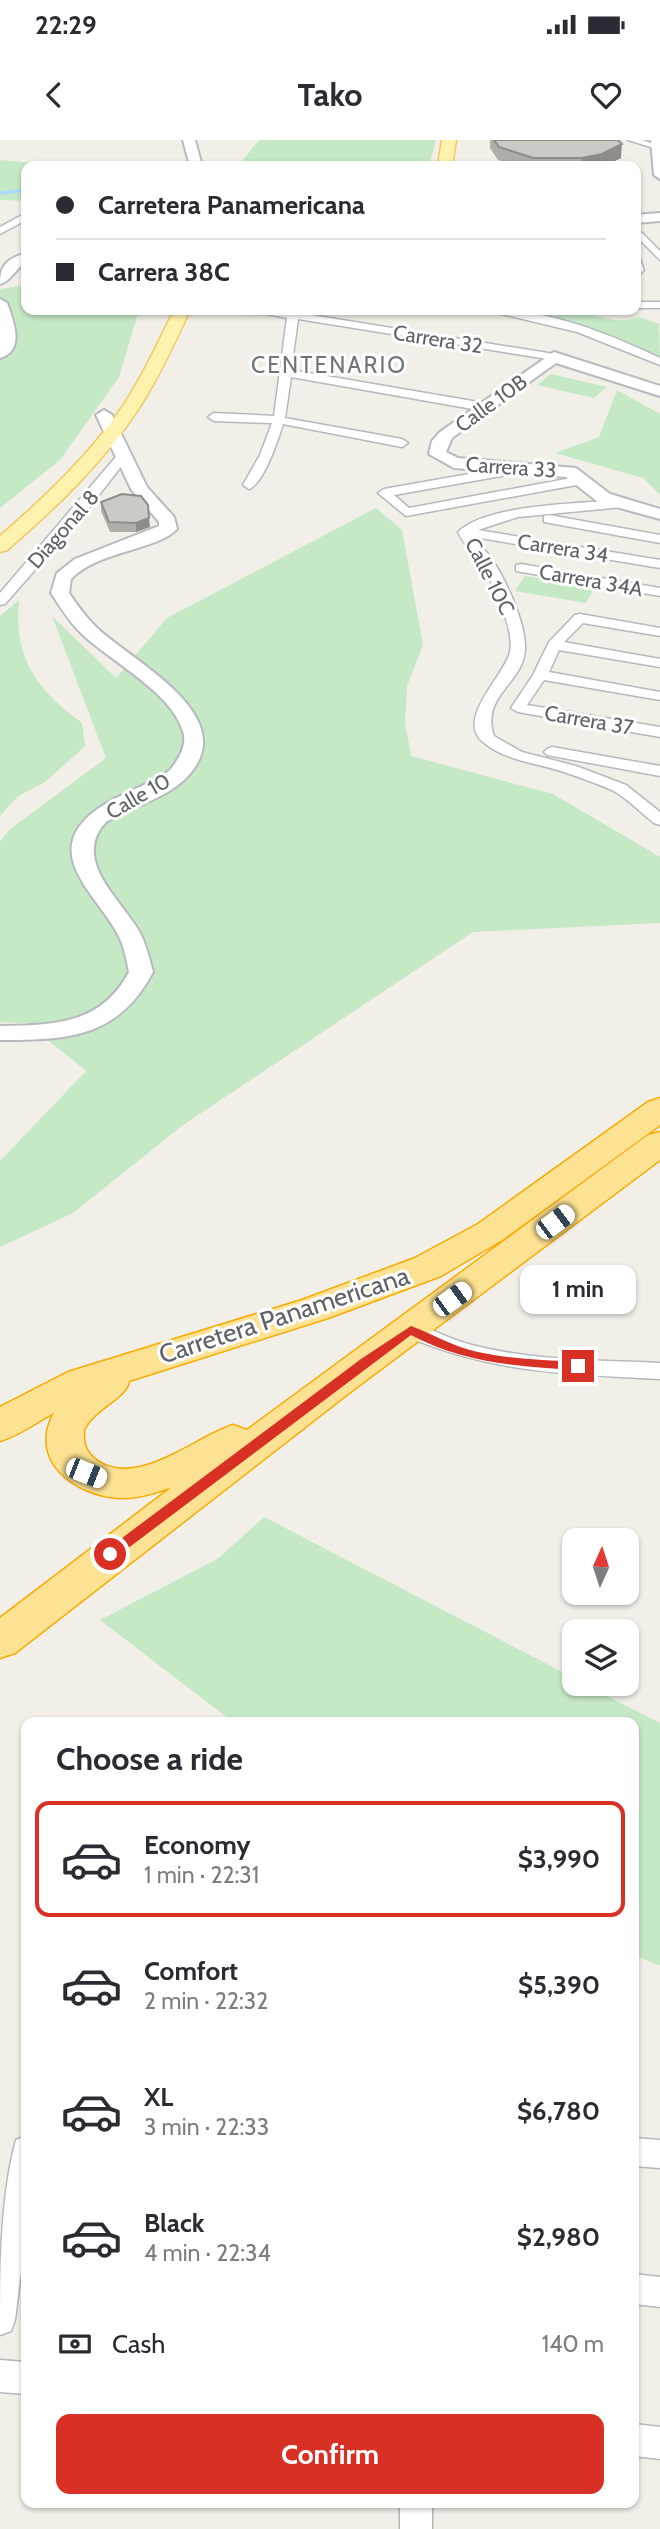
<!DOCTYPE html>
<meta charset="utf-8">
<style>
:root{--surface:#fff;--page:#f2f2f3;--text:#2b2b33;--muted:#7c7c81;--line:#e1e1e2;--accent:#d93025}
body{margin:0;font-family:Cabin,sans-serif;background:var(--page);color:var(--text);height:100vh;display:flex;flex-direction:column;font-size:26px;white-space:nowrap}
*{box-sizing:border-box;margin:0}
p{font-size:23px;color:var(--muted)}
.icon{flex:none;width:38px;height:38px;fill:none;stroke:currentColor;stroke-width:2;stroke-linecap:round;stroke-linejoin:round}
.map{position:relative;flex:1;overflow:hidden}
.details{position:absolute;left:21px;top:1577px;width:618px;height:791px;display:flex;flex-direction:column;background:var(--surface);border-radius:14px;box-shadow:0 2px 5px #0004}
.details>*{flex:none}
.guide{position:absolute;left:21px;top:21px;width:620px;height:154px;border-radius:14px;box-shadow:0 2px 5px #0004;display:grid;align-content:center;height:154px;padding:0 35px;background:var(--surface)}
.needle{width:46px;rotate:3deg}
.tools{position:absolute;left:562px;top:1388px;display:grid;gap:14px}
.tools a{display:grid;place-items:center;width:77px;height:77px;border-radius:14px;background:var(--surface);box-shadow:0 2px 5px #0004;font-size:35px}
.end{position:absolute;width:32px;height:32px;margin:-16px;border:9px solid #d93025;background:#fff;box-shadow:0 0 0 4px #fff}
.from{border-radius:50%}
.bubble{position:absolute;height:49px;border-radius:14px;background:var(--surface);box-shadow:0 2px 5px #0004;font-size:23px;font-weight:700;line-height:49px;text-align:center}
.car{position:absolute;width:21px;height:42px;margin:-21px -10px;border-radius:9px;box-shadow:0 0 5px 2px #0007;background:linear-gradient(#fff 24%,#345 0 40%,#fff 0 76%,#345 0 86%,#fff 0)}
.guide b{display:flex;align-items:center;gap:24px;height:66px;font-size:26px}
.guide b+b{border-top:2px solid var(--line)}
.guide i{width:18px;height:18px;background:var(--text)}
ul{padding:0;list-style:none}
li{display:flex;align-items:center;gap:21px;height:116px;margin:0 14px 10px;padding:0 21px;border:4px solid transparent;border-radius:14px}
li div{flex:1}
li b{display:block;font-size:26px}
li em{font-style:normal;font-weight:700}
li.on{border-color:var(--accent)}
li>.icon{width:63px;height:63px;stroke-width:1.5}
h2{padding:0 35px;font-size:32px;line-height:84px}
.pay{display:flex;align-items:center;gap:18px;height:77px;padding:0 35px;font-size:26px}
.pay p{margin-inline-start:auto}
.primary-button{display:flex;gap:14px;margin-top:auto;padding:14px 35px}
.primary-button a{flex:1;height:80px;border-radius:14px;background:var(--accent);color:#fff;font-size:28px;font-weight:700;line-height:80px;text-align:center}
.status{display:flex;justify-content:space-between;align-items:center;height:49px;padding:0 35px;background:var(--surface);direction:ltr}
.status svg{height:19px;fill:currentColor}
header{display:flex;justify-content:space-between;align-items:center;height:91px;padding:0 35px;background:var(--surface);font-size:32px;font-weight:700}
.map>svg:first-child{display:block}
</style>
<div class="status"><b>22:29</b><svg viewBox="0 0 49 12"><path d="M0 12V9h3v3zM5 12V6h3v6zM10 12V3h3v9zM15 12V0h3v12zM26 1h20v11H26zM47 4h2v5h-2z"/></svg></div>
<header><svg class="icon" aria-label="back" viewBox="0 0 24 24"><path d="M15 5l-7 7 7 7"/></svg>Tako<svg class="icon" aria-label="heart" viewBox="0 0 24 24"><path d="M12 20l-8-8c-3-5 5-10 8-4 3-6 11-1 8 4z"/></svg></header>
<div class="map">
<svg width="660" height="2389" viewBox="0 0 660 2389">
<rect width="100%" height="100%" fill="#f1efe8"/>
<path fill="#c5e8c5" d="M259,0H436L429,26H238Z
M0,20L57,25L171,26H26V61L0,60Z
M26,145V170H139L119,237L60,320L0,368V149Z
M563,170C589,170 614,187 639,177L659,184L660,217L553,178Z
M551,234L607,247L594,258L537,245Z
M617,250L660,274V355L643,338L555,313L599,297Z
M376,368L402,390L423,505L407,546L405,582L411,616L553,654L660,717V783L473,792L183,985L73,1073L0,1107V1021L86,931L27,883L0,882V702L9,690L106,618L52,476L116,538L167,478Z
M525,436L595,447L586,463L515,451Z
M19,460C13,518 37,550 82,583L85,606L45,642L17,657L0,676V476Z
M264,1377L574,1538V1544H584L660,1583V1826L634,1815V1582H233L100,1480L219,1418Z"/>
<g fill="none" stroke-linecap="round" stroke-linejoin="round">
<path stroke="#aadaff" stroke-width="3.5" d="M0,53L26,50"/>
<defs>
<path id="street" d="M628,0H642L660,6V10Z
M26,73V80L0,94V87Z
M635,86L660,111V120L635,95Z
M635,116L640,119L644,130L635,139Z
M635,162H660V168H635Z
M207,170H280L554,214L560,217L554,220L298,179L291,230L484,263L490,267L484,271L291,237L285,278L402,299L408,303L402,307L283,284C278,300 264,343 249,349L243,345L260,315L272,283L214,281L208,277L214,273L274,276L287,178L267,174L212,173Z
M492,170C550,170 607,193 660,218V225L577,192L493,172Z
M124,311L130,315L85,373L5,464L0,465V453L120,312Z
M525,324L529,325V331L394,355L409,368L582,336L588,340L582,344L406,376L378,353L384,349Z
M618,360L624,364L623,367L518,377L478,390L660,420V428L474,397C478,404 483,408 488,414C504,435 526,482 525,509C524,543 480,556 494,596L522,612L576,626L626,645L660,672V685L654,683C641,673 627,658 612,650C598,644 582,638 567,633C539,623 507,622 483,602C455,579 505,535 510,512C515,488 491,438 477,418C470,409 463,403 458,392C487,364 578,364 618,360Z
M549,375L660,395V403L544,382V376Z
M521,424L660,448V456L516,431V425Z
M580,474L660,488V496L583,483L564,502L660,519V527L559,510L549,532L660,552V560L544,540L527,565L660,587V597L518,572L511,568L533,535L549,502L575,475Z
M552,607L660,626V636L547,615L544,612L547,609Z
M411,1182C432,1189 451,1200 472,1205C533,1221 597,1220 660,1223V1239C569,1234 488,1233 404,1195L401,1190L404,1185Z
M26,1996V2090L15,2180L11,2191L0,2195C0,2132 0,2059 16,2000Z
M634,1998L660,2000V2028L634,2026Z
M634,2134L660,2137V2167L634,2164Z
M0,2220L26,2222V2254L0,2252Z
M634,2284L660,2287V2319L634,2316Z
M400,2362H432V2389H400Z"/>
<path id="secondary" d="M183,0H195L202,26H190Z
M651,0H660V39L654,35Z
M660,73V81L635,83V75Z
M26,113V122C16,128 10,142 0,144C0,125 7,119 26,113Z
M0,159L7,163C13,180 26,210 0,218Z
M554,212L660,246V256L556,223L452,298L446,312L458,318L576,328L610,354L660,369V379L598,362L566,337L454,328L429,314L432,301L440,292Z
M104,270L112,275L147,347L174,377L177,389C158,410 97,411 71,439L69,453C77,465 85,476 96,487C132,522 246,577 186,638C165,659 131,667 106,682C71,719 120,759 139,791C146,804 149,817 153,832C118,898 68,900 0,900V886C54,885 101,885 129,832C126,818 124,804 116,791C96,755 44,715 90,675C113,655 145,648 170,630C178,620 188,605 183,591C170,551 113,523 83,495C70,483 61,468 51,453L57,433L75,419L159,386V382L131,349L96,275Z"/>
<path id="primary" d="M442,0H456L452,26H438Z
M174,170H190C175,202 160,235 141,265C105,321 57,367 7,410L0,412V396C45,357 89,315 123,266C143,235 158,203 174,170Z"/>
<path id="highway" d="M660,958V985L502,1100L441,1136L328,1178L129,1241C127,1258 93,1269 84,1290C83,1305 86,1313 99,1322C140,1347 195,1297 233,1285L247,1290L648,995L660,992V1020L349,1253L15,1513L0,1518V1478L172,1347C155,1353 137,1359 119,1358C74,1355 28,1320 54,1273C36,1282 19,1296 0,1301V1267L68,1232L302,1160L415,1118L478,1084L648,962Z"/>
</defs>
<use href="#street" stroke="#b5b8bc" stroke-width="3"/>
<use href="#secondary" stroke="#b6babf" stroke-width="4"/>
<use href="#primary" stroke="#f2c960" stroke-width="3"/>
<use href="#highway" stroke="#f9ab00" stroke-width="3"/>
<use href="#street" fill="#fff" fill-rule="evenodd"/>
<use href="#secondary" fill="#fff" fill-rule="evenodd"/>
<use href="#primary" fill="#fff2af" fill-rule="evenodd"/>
<use href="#highway" fill="#fde293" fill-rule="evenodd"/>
</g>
<path fill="#afaea9" d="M490,0H618L621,18L604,26H517L498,20L490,8Z
M101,362L150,387L136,392H110L101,371Z"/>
<path fill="#8f8d8a" d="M622,4L621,18L604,26H581L582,18Z
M149,378L150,387L136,392V383Z"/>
<path fill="#cccac5" stroke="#8f8d8a" stroke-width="2" d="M494,0H618L622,4L602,14L582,18H533L499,7Z
M122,354L141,356L148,365L149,378L136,383L109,382L101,362Z"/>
<path fill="#d93025" d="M411,1186C433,1194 454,1207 478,1212C510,1219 544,1220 578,1222L583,1226L578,1230C519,1227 464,1223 411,1195L115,1418H106V1410L361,1219Z"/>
<g text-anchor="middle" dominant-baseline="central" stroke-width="6" stroke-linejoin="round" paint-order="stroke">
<g font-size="21" fill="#5f6368" stroke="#fff">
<text transform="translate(438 199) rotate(9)">Carrera 32</text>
<text transform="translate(491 263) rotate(-36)">Calle 10B</text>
<text transform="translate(511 327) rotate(4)">Carrera 33</text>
<text transform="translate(63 389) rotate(-49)">Diagonal 8</text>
<text transform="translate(563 408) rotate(9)">Carrera 34</text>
<text transform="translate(490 436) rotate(63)">Calle 10C</text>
<text transform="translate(591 440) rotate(10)">Carrera 34A</text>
<text transform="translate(589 580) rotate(10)">Carrera 37</text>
<text transform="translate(138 656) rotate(-30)">Calle 10</text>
</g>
<g font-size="23" letter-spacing="2" fill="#70757a" stroke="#fff">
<text x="329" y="225">CENTENARIO</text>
</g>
<g font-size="26" fill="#5f6368" stroke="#fff">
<text transform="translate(284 1175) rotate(-18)">Carretera Panamericana</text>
</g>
</g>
</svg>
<div class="tools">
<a><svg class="needle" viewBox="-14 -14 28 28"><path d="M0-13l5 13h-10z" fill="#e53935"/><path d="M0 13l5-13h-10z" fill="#7c7c81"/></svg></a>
<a><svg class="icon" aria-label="layers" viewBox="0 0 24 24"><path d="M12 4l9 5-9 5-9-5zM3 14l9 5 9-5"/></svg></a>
</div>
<i class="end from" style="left:110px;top:1414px"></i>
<i class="end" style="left:578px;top:1226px"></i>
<div class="bubble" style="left:520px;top:1125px;width:116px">1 min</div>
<i class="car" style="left:555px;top:1082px;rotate:53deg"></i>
<i class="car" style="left:452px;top:1159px;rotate:54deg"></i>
<i class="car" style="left:86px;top:1333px;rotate:112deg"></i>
<div class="guide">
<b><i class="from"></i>Carretera Panamericana</b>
<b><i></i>Carrera 38C</b>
</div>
<section class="details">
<h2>Choose a ride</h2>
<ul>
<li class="on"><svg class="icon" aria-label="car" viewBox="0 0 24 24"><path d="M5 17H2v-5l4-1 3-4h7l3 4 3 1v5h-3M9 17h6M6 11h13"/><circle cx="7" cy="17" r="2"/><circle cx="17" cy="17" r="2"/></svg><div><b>Economy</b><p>1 min · 22:31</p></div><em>$3,990</em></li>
<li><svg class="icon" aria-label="car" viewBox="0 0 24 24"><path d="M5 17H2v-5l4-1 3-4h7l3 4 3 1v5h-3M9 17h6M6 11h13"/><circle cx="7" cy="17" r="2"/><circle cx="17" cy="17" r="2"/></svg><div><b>Comfort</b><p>2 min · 22:32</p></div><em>$5,390</em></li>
<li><svg class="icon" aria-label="car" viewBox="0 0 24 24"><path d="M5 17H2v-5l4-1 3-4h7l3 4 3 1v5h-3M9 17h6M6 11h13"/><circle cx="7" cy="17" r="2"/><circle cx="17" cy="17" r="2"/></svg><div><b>XL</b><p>3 min · 22:33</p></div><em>$6,780</em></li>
<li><svg class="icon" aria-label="car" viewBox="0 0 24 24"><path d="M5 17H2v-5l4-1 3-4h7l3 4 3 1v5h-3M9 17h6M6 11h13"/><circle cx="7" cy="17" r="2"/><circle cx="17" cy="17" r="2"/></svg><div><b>Black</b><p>4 min · 22:34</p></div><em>$2,980</em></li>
</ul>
<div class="pay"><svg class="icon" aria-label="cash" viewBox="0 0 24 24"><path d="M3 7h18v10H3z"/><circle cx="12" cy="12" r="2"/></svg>Cash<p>140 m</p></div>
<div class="primary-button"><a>Confirm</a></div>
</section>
</div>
